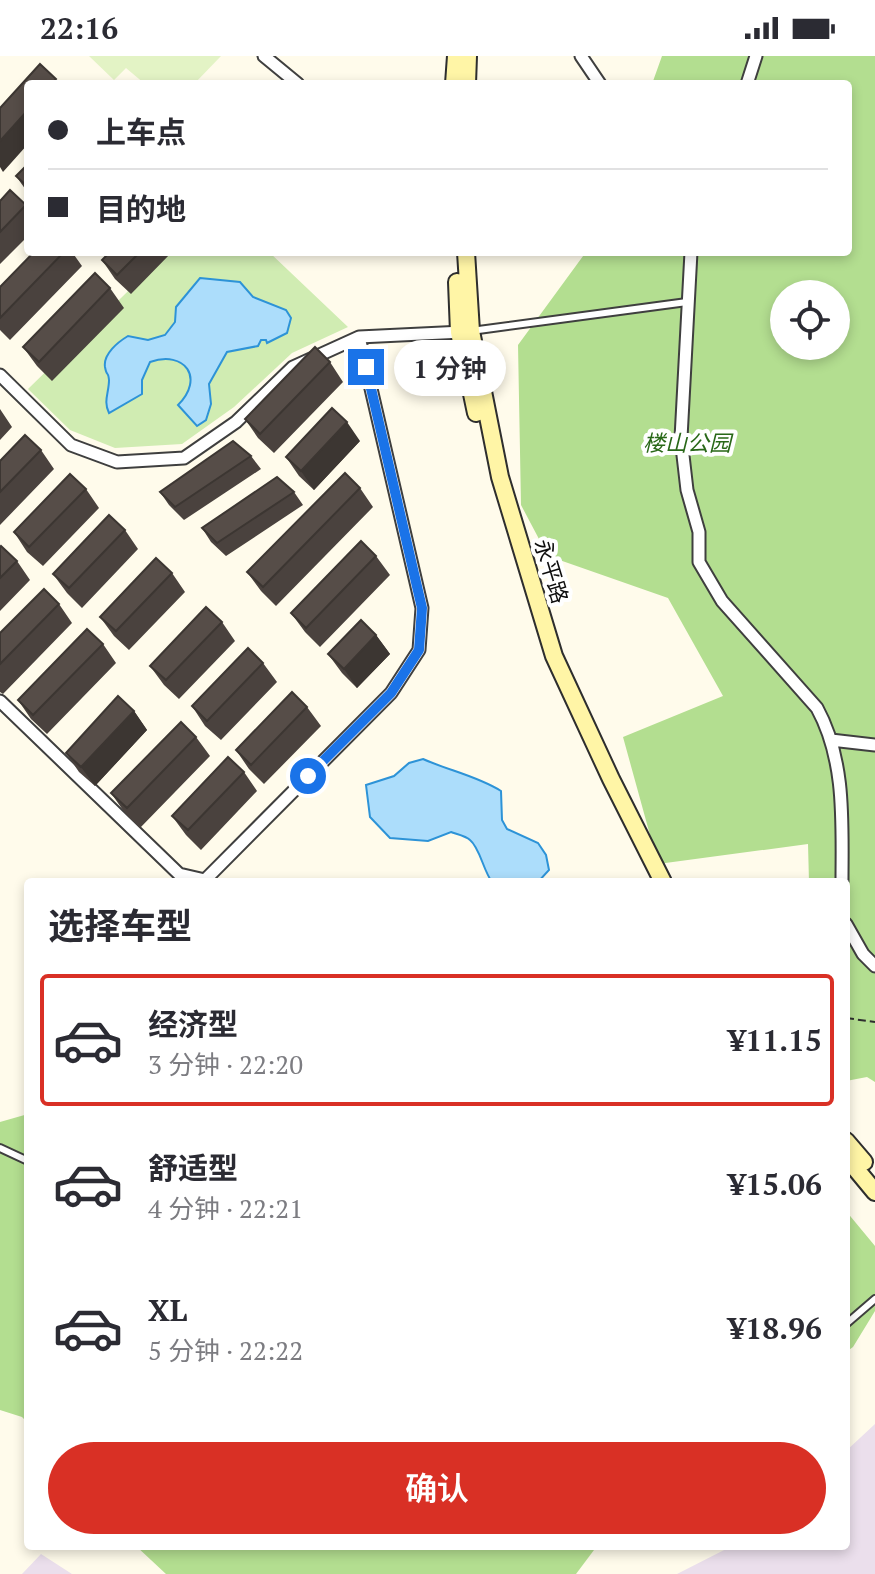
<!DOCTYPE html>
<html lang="zh">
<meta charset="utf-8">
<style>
:root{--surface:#fff;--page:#f7f7f7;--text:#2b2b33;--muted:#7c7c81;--line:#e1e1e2;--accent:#d93025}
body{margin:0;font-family:"PT Serif","Noto Sans SC",serif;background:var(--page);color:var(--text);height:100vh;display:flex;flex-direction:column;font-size:30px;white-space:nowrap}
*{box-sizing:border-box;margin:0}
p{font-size:26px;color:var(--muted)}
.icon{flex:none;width:44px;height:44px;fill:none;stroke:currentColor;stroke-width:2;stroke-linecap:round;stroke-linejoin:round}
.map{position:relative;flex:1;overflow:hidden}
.side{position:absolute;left:24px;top:822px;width:826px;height:672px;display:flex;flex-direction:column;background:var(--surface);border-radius:8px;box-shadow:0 4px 12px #0003}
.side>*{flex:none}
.guide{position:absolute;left:24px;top:24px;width:828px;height:176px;border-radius:8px;box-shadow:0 4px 12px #0003;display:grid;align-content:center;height:176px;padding:0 24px;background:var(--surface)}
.controls{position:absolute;left:770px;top:224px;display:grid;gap:16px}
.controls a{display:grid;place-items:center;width:80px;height:80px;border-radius:50%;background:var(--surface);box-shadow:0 4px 12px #0003;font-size:40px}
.end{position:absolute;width:36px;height:36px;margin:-18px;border:10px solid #1a73e8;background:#fff;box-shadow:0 0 0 4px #fff}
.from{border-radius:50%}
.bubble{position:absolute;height:56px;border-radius:28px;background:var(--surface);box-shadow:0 4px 12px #0003;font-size:26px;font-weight:600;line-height:56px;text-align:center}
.guide b{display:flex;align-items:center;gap:28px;height:76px;font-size:30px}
.guide b+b{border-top:2px solid var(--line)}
.guide i{width:20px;height:20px;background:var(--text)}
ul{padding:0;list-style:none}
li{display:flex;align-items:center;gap:24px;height:132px;margin:0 16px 12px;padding:0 8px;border:4px solid transparent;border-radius:8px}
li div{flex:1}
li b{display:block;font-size:30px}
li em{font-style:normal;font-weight:600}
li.selected{border-color:var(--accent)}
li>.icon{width:72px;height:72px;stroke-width:1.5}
h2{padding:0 24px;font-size:36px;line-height:96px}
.primary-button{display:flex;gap:16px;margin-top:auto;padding:16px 24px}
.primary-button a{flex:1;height:92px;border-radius:48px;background:var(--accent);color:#fff;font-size:32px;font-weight:600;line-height:92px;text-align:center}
.status{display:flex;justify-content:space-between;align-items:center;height:56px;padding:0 40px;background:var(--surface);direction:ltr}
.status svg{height:22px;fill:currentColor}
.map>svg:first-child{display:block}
</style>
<div class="status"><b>22:16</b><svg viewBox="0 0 49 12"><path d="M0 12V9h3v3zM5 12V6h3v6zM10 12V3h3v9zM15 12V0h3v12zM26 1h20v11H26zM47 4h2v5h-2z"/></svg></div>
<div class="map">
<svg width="875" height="1518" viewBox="0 0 875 1518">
<rect width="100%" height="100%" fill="#fffbeb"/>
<path fill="#ebdfec" d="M875,1368V1518H677L732,1490H846V1395Z
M41,1498L72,1518H22Z"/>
<path fill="#d0ecb2" d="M168,196H269L348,271L292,297L234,351L182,388L115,392L70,374L28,333Z"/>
<path fill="#b3de90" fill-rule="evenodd" d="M662,0H875V1026L867,1021L846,1025V826H809L808,788L658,808L623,681L723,640L668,542L548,500L521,449L518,289L586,196H848V28H652ZM784,238H836V290H784Z
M28,1058V1367L22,1361L0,1354V1066Z
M846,1155L875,1190V1255L853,1291L846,1296Z
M136,1490H597L576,1518H166Z"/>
<path fill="#e3f3c5" d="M89,0H221L194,28H145L126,12L114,24Z"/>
<path fill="#acddfb" stroke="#2d93d7" stroke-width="2" d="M200,222L240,226L253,241L286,254L291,262L287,277L267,287L266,284H261L258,290L227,296L209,328L211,348L206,364L197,370L178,349C205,322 185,294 150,306L142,324V338L109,357C103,345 109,337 109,324C108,314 107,322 105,311C103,298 118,286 128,280L148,284L165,279L175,266L176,251Z
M423,703C450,715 477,720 501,735L502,764L507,773L538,787L546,799L549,814L538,826H492C483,814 480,792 470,784C466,780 456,778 451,776L428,785L390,782L370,761L366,729L394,720L409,707Z"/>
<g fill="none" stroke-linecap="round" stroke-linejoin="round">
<defs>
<path id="service" d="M471,275L687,246
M0,1092L28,1105
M846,1268L875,1243"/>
<path id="minor" d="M264,0L298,28
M581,0L600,28
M747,28L756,0
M691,196L681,382L687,434L699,476V506L722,545L817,652C846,705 842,767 842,826
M0,319L71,389L117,406L184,402L236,366L293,311L359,281L463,276
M0,645L179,818L205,824L391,637L419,594L422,552L359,281
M831,684L875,689
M846,868L863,898L875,910"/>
<path id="secondary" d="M454,28L456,0
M467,28L468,0
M466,196L471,275L500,421L554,600L611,723L663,826
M457,226L459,276L476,357
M846,1085L864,1106
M846,1101L875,1136"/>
</defs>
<use href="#service" stroke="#3f3f3f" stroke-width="10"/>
<use href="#minor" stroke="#3f3f3f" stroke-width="15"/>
<use href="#secondary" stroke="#2e2e2e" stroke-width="20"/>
<path stroke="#2e2e2e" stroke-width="2" stroke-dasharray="8 4" stroke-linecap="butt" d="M846,962L875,966"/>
<use href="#service" stroke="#fff" stroke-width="6"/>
<use href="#minor" stroke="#fff" stroke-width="11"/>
<use href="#secondary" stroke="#fff5a6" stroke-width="16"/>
</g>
<path fill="#4a423e" d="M28,108V137L16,120Z
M0,145L26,149L28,153V180L0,208Z
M34,196H72L82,210L10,284L0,274V231Z
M110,196H172L131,238L115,223L102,204Z
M110,232L124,252L52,325L37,310L23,291Z
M330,306L343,326L274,397L258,382L245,363Z
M0,353L12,371L0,384Z
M360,385L314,434L299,420L286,401Z
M41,394L54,413L0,469V405Z
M251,400L261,413L184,464L169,449L160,436Z
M360,432L373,451L276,550L261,535L247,516Z
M86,433L99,452L43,510L27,496L14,476Z
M294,436L303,449L226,500L211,486L202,472Z
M125,474L138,493L82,552L67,537L53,518Z
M0,491L17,505L30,524L0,555Z
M376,500L390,519L320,591L305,576L291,557Z
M172,517L185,536L129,594L114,580L100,561Z
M59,548L72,567L3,638L0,636V577Z
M222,566L235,585L179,643L164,629L150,610Z
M376,579L390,598L357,632L342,617L328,598Z
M103,588L116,607L47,678L31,663L18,644Z
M263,607L277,626L221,684L205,670L192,650Z
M307,651L321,670L264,728L249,713L236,694Z
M134,655L147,674L95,730L79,716L66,697Z
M196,681L210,700L140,772L125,757L111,737Z
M244,716L257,735L201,794L186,779L172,760Z"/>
<path fill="#3c3632" d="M28,54V88L3,116L0,111V85Z
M347,366L360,385L314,434L301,415Z
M376,579L390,598L357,632L344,613Z
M134,655L147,674L95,730L81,711Z"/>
<path fill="#564d48" stroke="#3c3632" stroke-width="2" d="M40,8L56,23L51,28H28V54L0,85V52Z
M28,108V131L16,120Z
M10,134L26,149L0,176V145Z
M34,196H64L0,262V231Z
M110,196H140L117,219L102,204Z
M95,217L110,232L39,306L23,291Z
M315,291L330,306L260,378L245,363Z
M332,352L347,366L301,415L286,401Z
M25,379L41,394L0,436V405Z
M233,385L251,400L175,451L160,436Z
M345,417L360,432L263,531L247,516Z
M70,418L86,433L29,491L14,476Z
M277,421L294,436L217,487L202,472Z
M109,459L125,474L69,532L53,518Z
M361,485L376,500L306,572L291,557Z
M1,490L17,505L0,522V491Z
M156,502L172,517L116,575L100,561Z
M44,533L59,548L0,608V577Z
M206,551L222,566L166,624L150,610Z
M361,564L376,579L344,613L328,598Z
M87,573L103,588L33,659L18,644Z
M248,592L263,607L207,665L192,650Z
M292,636L307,651L251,709L236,694Z
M118,640L134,655L81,711L66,697Z
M181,666L196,681L127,752L111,737Z
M228,701L244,716L188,774L172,760Z"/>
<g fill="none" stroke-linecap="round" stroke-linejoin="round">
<path stroke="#1a73e8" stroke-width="10" d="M308,720L391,637L419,594L422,552L366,311"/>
</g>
<g text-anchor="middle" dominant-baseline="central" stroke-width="8" stroke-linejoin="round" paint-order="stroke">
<g font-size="22" font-style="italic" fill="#296818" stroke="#fff">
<text x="687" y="386">楼山公园</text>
</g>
<g font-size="22" fill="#0c0c0c" stroke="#fff">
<text transform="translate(552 515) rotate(73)">永平路</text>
</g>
</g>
</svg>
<div class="controls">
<a><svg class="icon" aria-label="locate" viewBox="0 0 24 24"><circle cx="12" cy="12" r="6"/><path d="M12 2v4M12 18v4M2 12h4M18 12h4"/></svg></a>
</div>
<i class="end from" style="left:308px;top:720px"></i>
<i class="end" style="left:366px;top:311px"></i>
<div class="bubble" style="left:394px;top:284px;width:112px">1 分钟</div>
<div class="guide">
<b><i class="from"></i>上车点</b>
<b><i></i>目的地</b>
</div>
<section class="side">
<h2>选择车型</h2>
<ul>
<li class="selected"><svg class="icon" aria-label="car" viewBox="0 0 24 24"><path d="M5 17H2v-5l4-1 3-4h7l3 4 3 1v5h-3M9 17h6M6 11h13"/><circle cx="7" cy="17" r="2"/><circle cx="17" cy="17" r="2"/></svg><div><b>经济型</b><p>3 分钟 · 22:20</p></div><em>¥11.15</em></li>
<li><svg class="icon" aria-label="car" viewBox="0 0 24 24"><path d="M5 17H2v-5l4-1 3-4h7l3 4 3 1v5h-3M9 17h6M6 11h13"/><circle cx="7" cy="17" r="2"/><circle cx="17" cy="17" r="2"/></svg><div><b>舒适型</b><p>4 分钟 · 22:21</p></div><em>¥15.06</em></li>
<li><svg class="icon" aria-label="car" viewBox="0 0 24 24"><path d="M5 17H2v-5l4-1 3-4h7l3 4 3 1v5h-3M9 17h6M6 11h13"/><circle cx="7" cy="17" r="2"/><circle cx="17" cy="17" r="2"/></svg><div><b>XL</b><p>5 分钟 · 22:22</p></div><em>¥18.96</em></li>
</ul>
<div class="primary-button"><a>确认</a></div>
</section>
</div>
